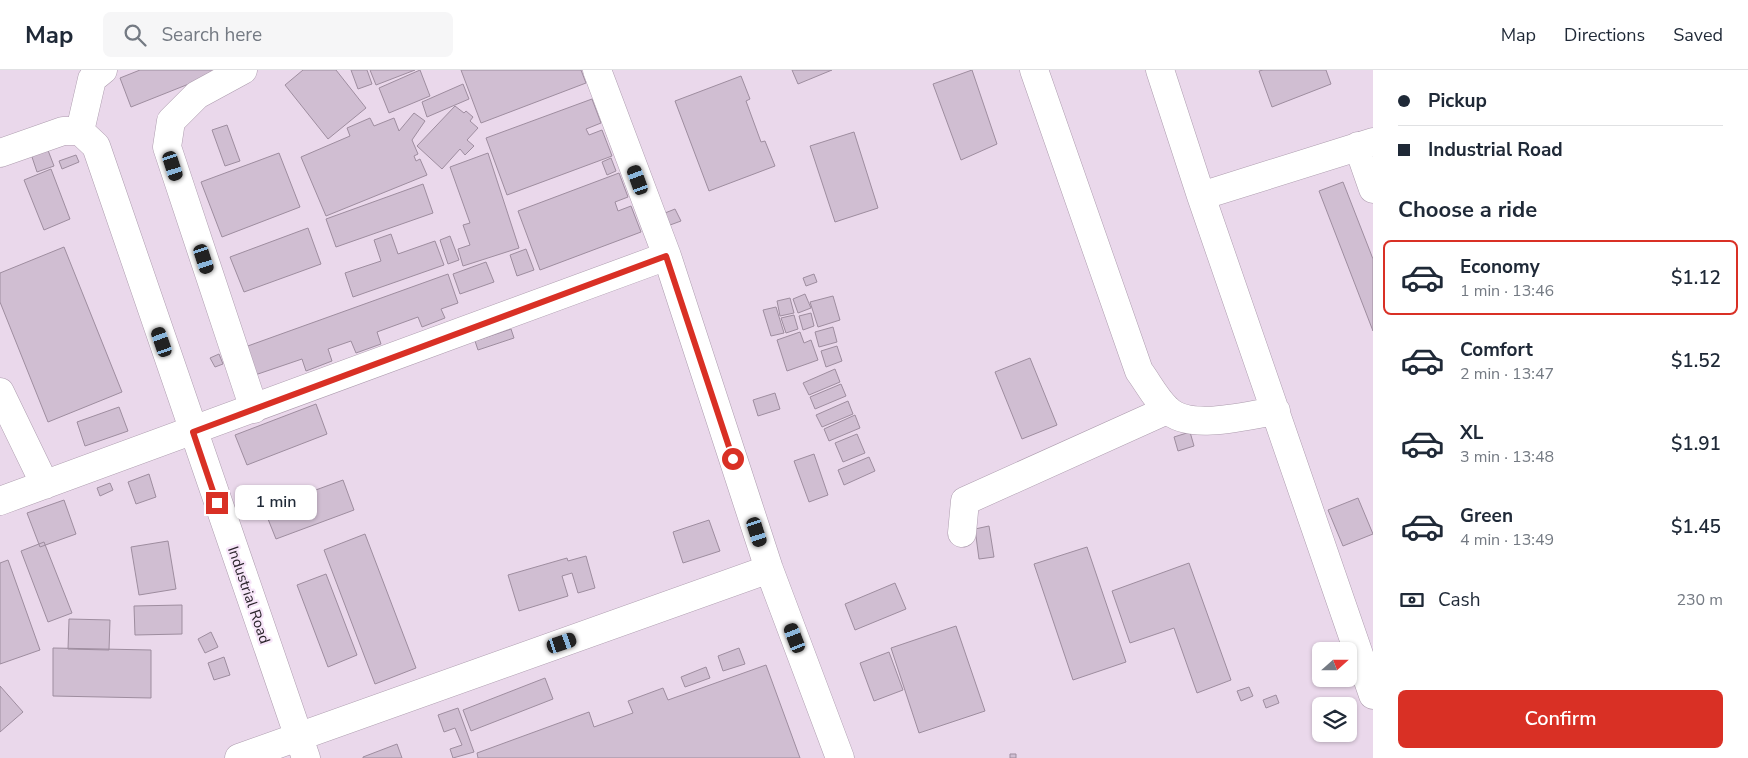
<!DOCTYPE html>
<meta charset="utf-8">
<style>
:root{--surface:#fff;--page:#f6f6f7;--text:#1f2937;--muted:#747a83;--line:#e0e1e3;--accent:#d93025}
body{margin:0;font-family:"Nunito Sans",sans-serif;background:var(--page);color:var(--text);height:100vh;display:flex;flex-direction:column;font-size:19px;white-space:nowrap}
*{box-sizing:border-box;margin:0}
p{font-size:16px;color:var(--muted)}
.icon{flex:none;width:28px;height:28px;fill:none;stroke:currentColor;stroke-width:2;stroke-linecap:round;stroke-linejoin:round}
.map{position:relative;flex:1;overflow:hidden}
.details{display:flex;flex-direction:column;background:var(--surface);width:375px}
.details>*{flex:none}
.banner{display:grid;align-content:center;height:110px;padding:0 25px;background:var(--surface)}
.needle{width:32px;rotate:69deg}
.tools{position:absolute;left:1312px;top:572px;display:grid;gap:10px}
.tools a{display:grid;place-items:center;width:45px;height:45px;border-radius:8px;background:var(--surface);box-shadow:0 1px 4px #0004;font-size:25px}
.end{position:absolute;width:22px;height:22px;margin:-11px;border:6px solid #d93025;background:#fff;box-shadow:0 0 0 2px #fff}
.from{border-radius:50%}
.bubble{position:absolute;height:35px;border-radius:8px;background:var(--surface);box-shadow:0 1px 4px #0004;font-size:16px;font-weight:600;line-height:35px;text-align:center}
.car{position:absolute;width:15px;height:30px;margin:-15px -8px;border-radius:6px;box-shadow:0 0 4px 1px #0007;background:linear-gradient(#222 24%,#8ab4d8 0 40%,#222 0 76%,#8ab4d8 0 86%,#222 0)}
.banner b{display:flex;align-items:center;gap:18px;height:48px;font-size:19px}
.banner b+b{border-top:1px solid var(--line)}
.banner i{width:12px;height:12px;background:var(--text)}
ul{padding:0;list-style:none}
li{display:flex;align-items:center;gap:15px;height:75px;margin:0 10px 8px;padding:0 15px;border:2px solid transparent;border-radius:8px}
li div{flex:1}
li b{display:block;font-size:19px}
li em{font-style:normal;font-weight:600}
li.active{border-color:var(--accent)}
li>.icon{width:45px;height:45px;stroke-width:1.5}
h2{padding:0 25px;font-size:22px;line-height:60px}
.pay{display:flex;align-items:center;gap:12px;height:55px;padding:0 25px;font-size:19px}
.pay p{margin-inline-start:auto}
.button{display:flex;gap:10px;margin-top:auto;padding:10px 25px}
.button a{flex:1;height:58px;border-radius:8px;background:var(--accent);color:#fff;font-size:20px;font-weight:600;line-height:58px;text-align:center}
header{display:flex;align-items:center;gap:30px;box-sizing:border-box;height:70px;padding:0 25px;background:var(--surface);border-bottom:1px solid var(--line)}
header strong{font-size:24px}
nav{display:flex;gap:28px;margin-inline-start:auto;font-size:18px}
.search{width:350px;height:45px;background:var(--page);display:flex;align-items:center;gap:12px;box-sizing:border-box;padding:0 18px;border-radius:8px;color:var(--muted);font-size:19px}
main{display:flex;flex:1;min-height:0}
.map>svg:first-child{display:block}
</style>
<header>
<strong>Map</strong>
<div class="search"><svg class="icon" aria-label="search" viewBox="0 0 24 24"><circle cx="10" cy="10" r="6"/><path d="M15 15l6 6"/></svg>Search here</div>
<nav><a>Map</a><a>Directions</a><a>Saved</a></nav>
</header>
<main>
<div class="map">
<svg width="1373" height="688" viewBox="0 0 1373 688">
<rect width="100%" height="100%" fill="#ead8eb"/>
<path fill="#d0bed2" stroke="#9e8d9f" d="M140,0H224L131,37L120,8Z
M303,0H336L366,38L328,69L285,15Z
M351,0H367L372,14L358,19Z
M370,0H415L376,15Z
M420,0L430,26L389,43L379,18Z
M461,0H581L586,13L481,53Z
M792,0H832L798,14Z
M972,0L997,74L961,90L933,14Z
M1263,0H1326L1331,14L1272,37L1259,1Z
M741,6L750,29L746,31L761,72L765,71L775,96L709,121L675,31Z
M463,14L469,29L427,47L422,32Z
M592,29L601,53L586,59L589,65L602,60L612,86L507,125L486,68Z
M455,36L464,43L466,41L473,47L470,51L478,58L467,70L474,76L465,85L460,79L442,99L417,76Z
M414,43L425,51L412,70L418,84L414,86L416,91L420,89L427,105L326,146L301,87L350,66L347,58L370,48L374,56L394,48L399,61Z
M227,55L240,91L225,96L212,60Z
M854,62L878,138L835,152L810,76Z
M46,75L54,96L37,102L30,81Z
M279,83L300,137L222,167L201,112Z
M488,83L519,178L463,196L458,179L470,175L463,155L470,153L450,97Z
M76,85L79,92L62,99L59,91Z
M611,88L616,101L607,105L602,92Z
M51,99L70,149L44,160L24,110Z
M619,103L628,127L615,132L618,141L631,136L641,162L540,200L518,141Z
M1343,112L1373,189V261L1319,121Z
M423,114L433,143L336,177L326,149Z
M675,139L681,151L670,155L665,143Z
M308,158L321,194L244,222L230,187Z
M391,164L398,184L435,171L444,195L353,227L345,203L381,191L374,170Z
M450,166L459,190L448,194L440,170Z
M64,177L122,322L48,352L0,232V203Z
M526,179L534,200L517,206L510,185Z
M486,192L494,212L460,224L453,204Z
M448,204L458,233L441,239L445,248L422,257L418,247L377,262L381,274L356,283L351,271L328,279L332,291L306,301L302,289L255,305L245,277Z
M814,204L817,212L806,216L803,208Z
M805,224L811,238L798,243L793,229Z
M833,226L840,250L818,257L810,232Z
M790,228L794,243L780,246L777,231Z
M776,237L784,263L771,266L763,240Z
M811,243L814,256L803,260L799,246Z
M794,245L798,259L786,263L781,248Z
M833,257L837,272L819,277L815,262Z
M511,259L514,268L478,280L475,271Z
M800,262L804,273L811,270L818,290L787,301L777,270Z
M837,276L842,291L826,297L821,281Z
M219,284L223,294L215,297L210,288Z
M1030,288L1057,355L1022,369L995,302Z
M835,299L840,312L809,325L803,313Z
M841,314L846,326L815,339L810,327Z
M775,323L780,339L758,346L753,330Z
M848,331L853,344L822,357L816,345Z
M316,334L327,364L247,395L235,365Z
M119,337L128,361L85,376L77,352Z
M855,345L860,358L829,371L824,359Z
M1190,362L1194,376L1178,381L1174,367Z
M857,364L865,383L843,392L835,373Z
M814,384L828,425L809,432L794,391Z
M869,387L875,401L844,415L838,400Z
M149,404L156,427L136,434L128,412Z
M343,410L354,440L276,469L264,439Z
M110,413L113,420L100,426L97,418Z
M1358,428L1373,464L1343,476L1328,440Z
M64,430L76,464L40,477L27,443Z
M709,450L720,481L683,493L673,462Z
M989,456L994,487L979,489L975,459Z
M365,464L416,598L375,614L324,480Z
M168,471L176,519L139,525L131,477Z
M44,472L72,543L48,552L21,481Z
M1087,477L1126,592L1073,610L1034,494Z
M586,486L595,518L578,523L572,503L562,506L568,526L519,541L508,505L567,488L568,491Z
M8,490L40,580L0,594V493Z
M1189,493L1231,610L1197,623L1174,558L1130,573L1112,521Z
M326,504L357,585L328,597L297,515Z
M895,513L906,539L855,560L845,534Z
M182,535V564L135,565L134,536Z
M69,549L110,550L109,580L68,579Z
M956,556L985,641L919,663L891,578Z
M211,562L218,577L205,583L198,569Z
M53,578L151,580V628L53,626Z
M739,578L745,594L723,601L718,586Z
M889,582L903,620L874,631L860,593Z
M224,587L230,605L214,610L208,593Z
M766,595L800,688H478L477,683L589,642L594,657L633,643L628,631L663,618L668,630Z
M706,597L710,608L685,617L681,607Z
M545,608L553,629L471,661L463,640Z
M0,616L23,642L0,662Z
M1249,617L1253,626L1241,631L1237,621Z
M1276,625L1279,633L1266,638L1263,630Z
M458,638L474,682L453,688L450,679L462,675L455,658L444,662L438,645Z
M397,674L402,688H363V687Z
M1010,684H1016V688H1010Z"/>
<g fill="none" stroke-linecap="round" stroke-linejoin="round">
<defs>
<path id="minor" d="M243,0L197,25L171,51L167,77L254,339
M597,0L667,186L769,499L840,688
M1034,0L1139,301C1148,313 1156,329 1167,339C1189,362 1247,345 1276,341
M1160,0L1201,126L1373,625
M80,61L92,9L103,0
M1358,76L1373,119
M0,83L63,61H80L96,76L306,688
M1201,126L1373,72
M0,322L45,415
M0,431L667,186
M962,463L965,431L1167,340
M239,688L769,499"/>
</defs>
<use href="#minor" stroke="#ad9cae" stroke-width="29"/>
<use href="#minor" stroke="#fff" stroke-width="28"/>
</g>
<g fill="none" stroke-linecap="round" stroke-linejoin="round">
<path stroke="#d93025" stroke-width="6" d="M217,433L193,362L666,186L733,389"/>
</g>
<g text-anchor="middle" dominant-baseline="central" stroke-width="4.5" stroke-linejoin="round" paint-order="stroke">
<g font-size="15" fill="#2b242b" stroke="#f7e5f9">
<text transform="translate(249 525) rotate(71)">Industrial Road</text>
</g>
</g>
</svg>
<div class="tools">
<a><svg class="needle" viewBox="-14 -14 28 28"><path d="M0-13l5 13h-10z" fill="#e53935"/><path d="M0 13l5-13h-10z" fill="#747a83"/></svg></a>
<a><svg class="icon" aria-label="layers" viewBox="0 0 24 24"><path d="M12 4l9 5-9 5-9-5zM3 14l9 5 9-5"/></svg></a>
</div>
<i class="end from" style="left:733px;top:389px"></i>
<i class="end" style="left:217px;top:433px"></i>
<div class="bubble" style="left:235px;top:415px;width:82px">1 min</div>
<i class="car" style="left:173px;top:96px;rotate:162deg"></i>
<i class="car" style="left:638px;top:110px;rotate:340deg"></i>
<i class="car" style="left:204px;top:189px;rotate:162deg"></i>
<i class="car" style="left:162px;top:272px;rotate:341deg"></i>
<i class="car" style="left:757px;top:462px;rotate:162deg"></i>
<i class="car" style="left:795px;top:568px;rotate:339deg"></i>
<i class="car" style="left:562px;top:573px;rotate:71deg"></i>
</div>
<section class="details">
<div class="banner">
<b><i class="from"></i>Pickup</b>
<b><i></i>Industrial Road</b>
</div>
<h2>Choose a ride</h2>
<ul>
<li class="active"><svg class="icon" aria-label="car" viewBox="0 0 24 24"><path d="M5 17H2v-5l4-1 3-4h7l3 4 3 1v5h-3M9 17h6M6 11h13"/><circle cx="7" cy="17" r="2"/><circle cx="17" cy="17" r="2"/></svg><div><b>Economy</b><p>1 min · 13:46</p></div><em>$1.12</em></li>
<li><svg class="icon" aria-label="car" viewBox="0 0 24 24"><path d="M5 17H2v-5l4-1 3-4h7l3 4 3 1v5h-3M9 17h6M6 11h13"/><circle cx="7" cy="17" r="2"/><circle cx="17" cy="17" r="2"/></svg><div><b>Comfort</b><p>2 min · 13:47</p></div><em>$1.52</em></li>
<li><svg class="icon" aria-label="car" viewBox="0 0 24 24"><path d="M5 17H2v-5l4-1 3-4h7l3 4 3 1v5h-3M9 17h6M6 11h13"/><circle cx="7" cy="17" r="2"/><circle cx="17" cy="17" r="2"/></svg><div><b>XL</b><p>3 min · 13:48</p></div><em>$1.91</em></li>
<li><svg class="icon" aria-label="car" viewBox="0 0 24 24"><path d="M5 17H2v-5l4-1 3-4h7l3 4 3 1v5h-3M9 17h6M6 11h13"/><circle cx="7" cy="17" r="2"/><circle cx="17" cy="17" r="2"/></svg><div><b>Green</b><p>4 min · 13:49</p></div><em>$1.45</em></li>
</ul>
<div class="pay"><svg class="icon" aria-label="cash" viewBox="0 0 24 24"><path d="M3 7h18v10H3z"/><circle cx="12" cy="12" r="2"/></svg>Cash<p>230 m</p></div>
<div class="button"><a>Confirm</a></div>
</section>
</main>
